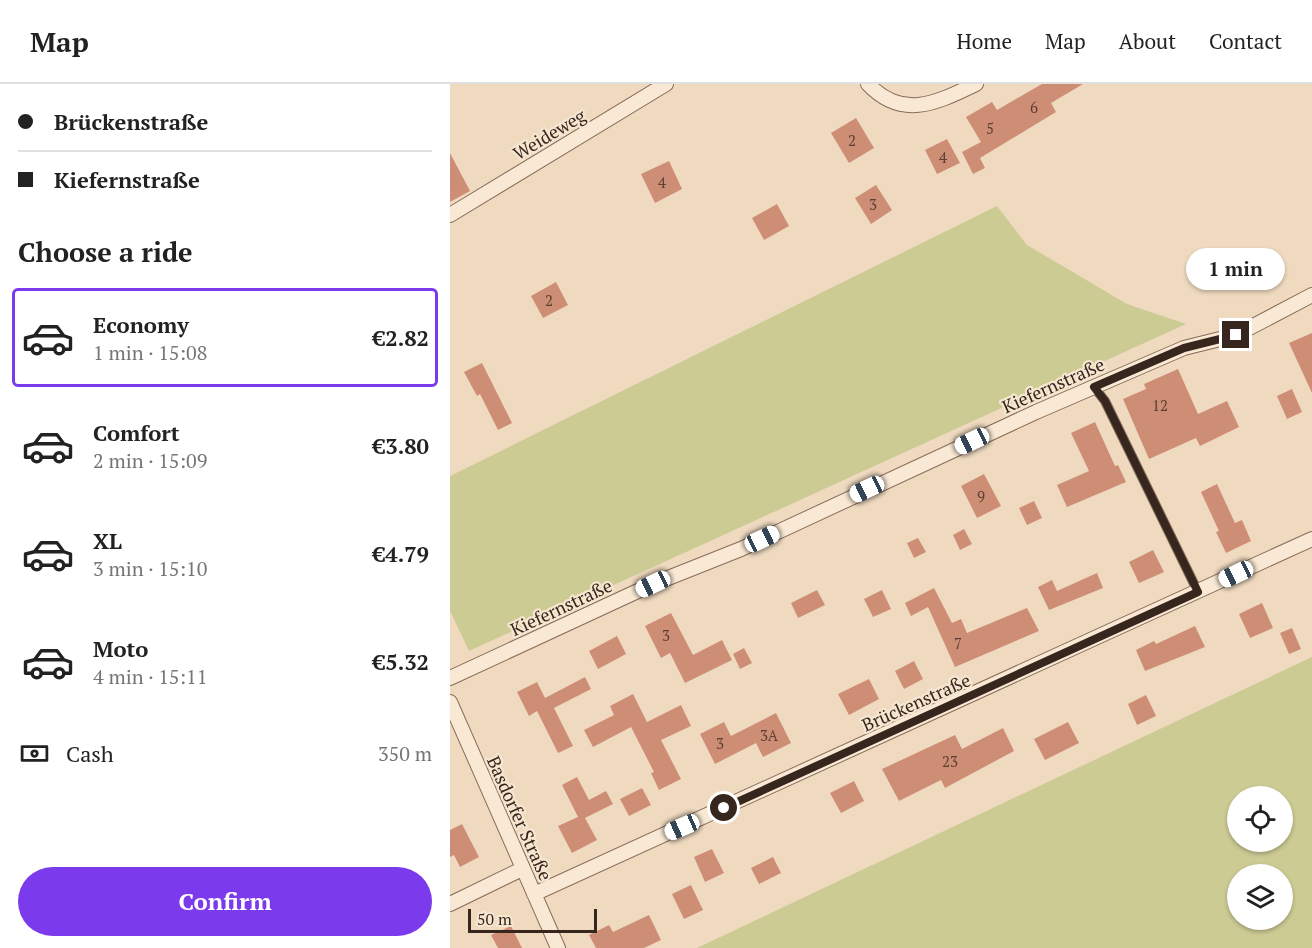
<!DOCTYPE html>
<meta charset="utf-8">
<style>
:root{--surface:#fff;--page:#f6f6f6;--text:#222;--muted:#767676;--line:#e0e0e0;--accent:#7c3aed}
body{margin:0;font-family:"PT Serif",serif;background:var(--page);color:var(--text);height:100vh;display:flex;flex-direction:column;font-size:22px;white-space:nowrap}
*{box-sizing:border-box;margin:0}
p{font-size:20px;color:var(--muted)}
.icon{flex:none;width:33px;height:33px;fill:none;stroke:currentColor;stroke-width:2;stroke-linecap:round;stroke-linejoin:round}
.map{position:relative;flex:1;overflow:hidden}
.panel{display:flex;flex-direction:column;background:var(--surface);width:450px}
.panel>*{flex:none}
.hud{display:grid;align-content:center;height:132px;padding:0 18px;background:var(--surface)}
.buttons{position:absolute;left:777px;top:702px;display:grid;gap:12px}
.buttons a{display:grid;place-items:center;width:66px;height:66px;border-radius:50%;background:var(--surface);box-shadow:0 2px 4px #0004;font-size:30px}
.scale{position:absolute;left:18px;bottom:15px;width:129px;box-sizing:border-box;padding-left:6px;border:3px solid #37261d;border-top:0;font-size:16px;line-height:21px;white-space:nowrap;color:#37261d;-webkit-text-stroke:4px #f6e6d0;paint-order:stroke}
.end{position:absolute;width:27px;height:27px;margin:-14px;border:8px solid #37261d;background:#fff;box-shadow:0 0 0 3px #fff}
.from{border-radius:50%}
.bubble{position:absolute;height:42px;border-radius:21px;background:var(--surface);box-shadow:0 2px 4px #0004;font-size:20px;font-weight:700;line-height:42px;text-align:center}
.car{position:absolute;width:18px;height:36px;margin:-18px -9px;border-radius:8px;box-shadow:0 0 4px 2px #0007;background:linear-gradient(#fff 24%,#345 0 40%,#fff 0 76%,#345 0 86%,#fff 0)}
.hud b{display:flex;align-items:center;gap:21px;height:57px;font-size:22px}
.hud b+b{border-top:2px solid var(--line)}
.hud i{width:15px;height:15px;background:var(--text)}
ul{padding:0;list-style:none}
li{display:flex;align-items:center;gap:18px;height:99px;margin:0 12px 9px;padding:0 6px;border:3px solid transparent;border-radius:6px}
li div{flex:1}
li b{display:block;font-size:22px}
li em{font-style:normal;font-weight:700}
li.active{border-color:var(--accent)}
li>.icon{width:54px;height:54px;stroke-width:1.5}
h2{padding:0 18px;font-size:27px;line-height:72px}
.pay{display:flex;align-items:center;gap:15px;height:66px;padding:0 18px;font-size:22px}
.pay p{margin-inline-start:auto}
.primary-button{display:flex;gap:12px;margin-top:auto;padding:12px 18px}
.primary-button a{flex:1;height:69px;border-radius:36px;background:var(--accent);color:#fff;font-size:24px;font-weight:700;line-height:69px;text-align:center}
header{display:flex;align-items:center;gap:36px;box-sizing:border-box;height:84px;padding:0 30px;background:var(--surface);border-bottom:2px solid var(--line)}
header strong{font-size:28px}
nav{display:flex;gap:33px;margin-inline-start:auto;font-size:21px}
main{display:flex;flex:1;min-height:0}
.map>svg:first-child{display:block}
</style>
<header>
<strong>Map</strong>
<nav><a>Home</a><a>Map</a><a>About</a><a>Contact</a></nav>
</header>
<main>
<section class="panel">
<div class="hud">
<b><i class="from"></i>Brückenstraße</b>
<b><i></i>Kiefernstraße</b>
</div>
<h2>Choose a ride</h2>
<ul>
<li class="active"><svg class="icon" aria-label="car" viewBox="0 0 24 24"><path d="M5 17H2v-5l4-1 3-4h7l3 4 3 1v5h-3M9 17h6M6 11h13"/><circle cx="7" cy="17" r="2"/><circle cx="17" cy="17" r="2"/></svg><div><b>Economy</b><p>1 min · 15:08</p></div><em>€2.82</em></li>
<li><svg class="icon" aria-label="car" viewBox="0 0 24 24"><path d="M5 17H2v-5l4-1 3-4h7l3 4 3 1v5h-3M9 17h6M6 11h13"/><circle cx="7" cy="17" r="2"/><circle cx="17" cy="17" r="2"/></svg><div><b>Comfort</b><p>2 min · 15:09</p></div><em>€3.80</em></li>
<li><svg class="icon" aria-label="car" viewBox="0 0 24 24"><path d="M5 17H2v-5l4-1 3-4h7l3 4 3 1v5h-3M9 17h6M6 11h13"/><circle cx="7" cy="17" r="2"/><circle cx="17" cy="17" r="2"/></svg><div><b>XL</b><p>3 min · 15:10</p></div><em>€4.79</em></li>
<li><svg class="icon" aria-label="car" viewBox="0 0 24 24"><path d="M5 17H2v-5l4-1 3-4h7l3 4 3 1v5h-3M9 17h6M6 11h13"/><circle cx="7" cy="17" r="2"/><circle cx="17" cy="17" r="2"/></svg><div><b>Moto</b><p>4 min · 15:11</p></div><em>€5.32</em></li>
</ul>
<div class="pay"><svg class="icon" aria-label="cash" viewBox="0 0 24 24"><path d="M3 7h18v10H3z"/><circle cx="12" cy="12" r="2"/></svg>Cash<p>350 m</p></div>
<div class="primary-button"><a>Confirm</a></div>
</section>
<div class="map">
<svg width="862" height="864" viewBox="0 0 862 864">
<rect width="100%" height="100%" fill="#efdac0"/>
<path fill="#cdcb94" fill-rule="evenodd" d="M547,122L577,161L677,220L736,240L19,567L0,527V392Z
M862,573V864H247ZM832,712V758H788V712ZM832,790V836H788V790Z"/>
<path fill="#ce8e75" d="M592,0H633L601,19L606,28L530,74L535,84L523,90L512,68L531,58L516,33L542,18L547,26Z
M406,34L424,64L399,79L381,49Z
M497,55L510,79L487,90L475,66Z
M0,69L20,107L0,118Z
M219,77L232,105L205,119L191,90Z
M426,101L442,126L421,140L405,114Z
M327,120L339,142L314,156L302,134Z
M106,198L118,221L93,234L81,212Z
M862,249V309L839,259Z
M32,279L62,339L48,346L30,310L27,312L14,288Z
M728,285L748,330L777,317L789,343L750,362L746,354L699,375L673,315L696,305L694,300Z
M842,305L852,328L837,335L827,312Z
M645,338L665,382L668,381L676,398L617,423L607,401L639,387L621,349Z
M534,390L551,422L527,434L511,402Z
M767,400L785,439L792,436L801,457L776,469L766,448L769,447L751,408Z
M584,417L592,434L577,441L569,424Z
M514,445L522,460L510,466L503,451Z
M468,454L476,468L464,474L457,459Z
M703,466L714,488L689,499L679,478Z
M647,489L653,504L599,526L588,503L602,496L607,507Z
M484,504L502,539L511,535L517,549L577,524L589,547L505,583L478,523L461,532L455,519Z
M367,506L375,521L348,534L341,519Z
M432,506L441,525L423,533L414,515Z
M812,519L823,544L800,554L789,530Z
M221,529L243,571L272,556L282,576L235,599L220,569L211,574L195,542Z
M745,542L755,563L695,587L686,566L704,557L706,560Z
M842,544L851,565L839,570L830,549Z
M167,552L176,570L148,585L139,567Z
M294,564L302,579L290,585L283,570Z
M464,577L473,595L454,605L445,587Z
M135,593L141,605L104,624L123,662L108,669L87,627L79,632L67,608L87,598L95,614Z
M419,595L429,615L399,631L388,610Z
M183,610L197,638L231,621L241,642L211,656L231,695L209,706L201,689L204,688L181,643L143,663L134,646L164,631L160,622Z
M696,611L706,632L687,641L678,620Z
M326,629L341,659L313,673L306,659L265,680L250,650L274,638L281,652Z
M618,638L629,659L595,676L584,655Z
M553,644L564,667L495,704L491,696L449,717L432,685L505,651L512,665Z
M127,693L139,716L156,707L163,720L135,734L147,756L122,769L108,742L128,733L112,701Z
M404,697L414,717L391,729L380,709Z
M192,704L201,721L179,732L170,715Z
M12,740L29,773L10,783L4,771L0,773V746Z
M262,765L274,789L255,798L244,773Z
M323,773L331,789L309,800L301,784Z
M241,801L253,826L234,835L222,810Z
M199,831L211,856L194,864H146L139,851L159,841L163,848Z
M61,842L72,864H48L41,851Z"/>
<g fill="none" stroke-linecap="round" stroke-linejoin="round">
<defs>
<path id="lane" d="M644,303L655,317L748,508"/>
<path id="street" d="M418,0C453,37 488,18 526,0
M0,131L216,0
M0,594L203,500L291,465L586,328L734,264L786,251L862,211
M0,618L108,864
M84,810L862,455
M0,820L72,785"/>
</defs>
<use href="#lane" stroke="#886b58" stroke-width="10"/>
<use href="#street" stroke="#886b58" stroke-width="16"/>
<use href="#lane" stroke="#f9e9d4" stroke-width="7"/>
<use href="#street" stroke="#f9e9d4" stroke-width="14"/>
</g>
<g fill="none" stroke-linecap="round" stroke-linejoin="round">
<path stroke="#37261d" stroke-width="8" d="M274,724L748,508L655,317L644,303L734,264L786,251"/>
</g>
<g text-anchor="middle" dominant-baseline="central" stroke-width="4.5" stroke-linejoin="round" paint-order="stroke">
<g font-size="15" fill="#5d4033">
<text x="584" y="23">6</text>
<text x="540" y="44">5</text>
<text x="402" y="56">2</text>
<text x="493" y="73">4</text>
<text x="212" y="98">4</text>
<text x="423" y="120">3</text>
<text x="99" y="216">2</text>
<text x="710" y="321">12</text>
<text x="531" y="412">9</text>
<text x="216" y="551">3</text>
<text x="508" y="559">7</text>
<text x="319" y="651">3A</text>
<text x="270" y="659">3</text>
<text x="500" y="677">23</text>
</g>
<g font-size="18" fill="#37261d" stroke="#f6e6d0">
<text transform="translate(99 50) rotate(-31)">Weideweg</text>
<text transform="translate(603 301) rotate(-24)">Kiefernstraße</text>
<text transform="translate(111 523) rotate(-25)">Kiefernstraße</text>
<text transform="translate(466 618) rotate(-24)">Brückenstraße</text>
<text transform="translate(70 734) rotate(66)">Basdorfer Straße</text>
</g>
</g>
</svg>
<div class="buttons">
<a><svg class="icon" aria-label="locate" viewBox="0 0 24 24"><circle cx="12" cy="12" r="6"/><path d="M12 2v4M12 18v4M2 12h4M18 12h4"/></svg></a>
<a><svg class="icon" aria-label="layers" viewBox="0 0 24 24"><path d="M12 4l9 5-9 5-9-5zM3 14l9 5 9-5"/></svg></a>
</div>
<div class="scale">50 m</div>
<i class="end from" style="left:274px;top:724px"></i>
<i class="end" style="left:786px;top:251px"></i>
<div class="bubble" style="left:736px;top:164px;width:99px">1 min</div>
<i class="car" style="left:522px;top:357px;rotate:245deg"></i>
<i class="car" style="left:417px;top:405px;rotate:245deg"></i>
<i class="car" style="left:312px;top:455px;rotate:65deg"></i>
<i class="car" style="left:786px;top:490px;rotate:245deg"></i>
<i class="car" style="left:203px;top:500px;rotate:245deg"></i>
<i class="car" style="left:232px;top:743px;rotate:246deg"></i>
</div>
</main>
